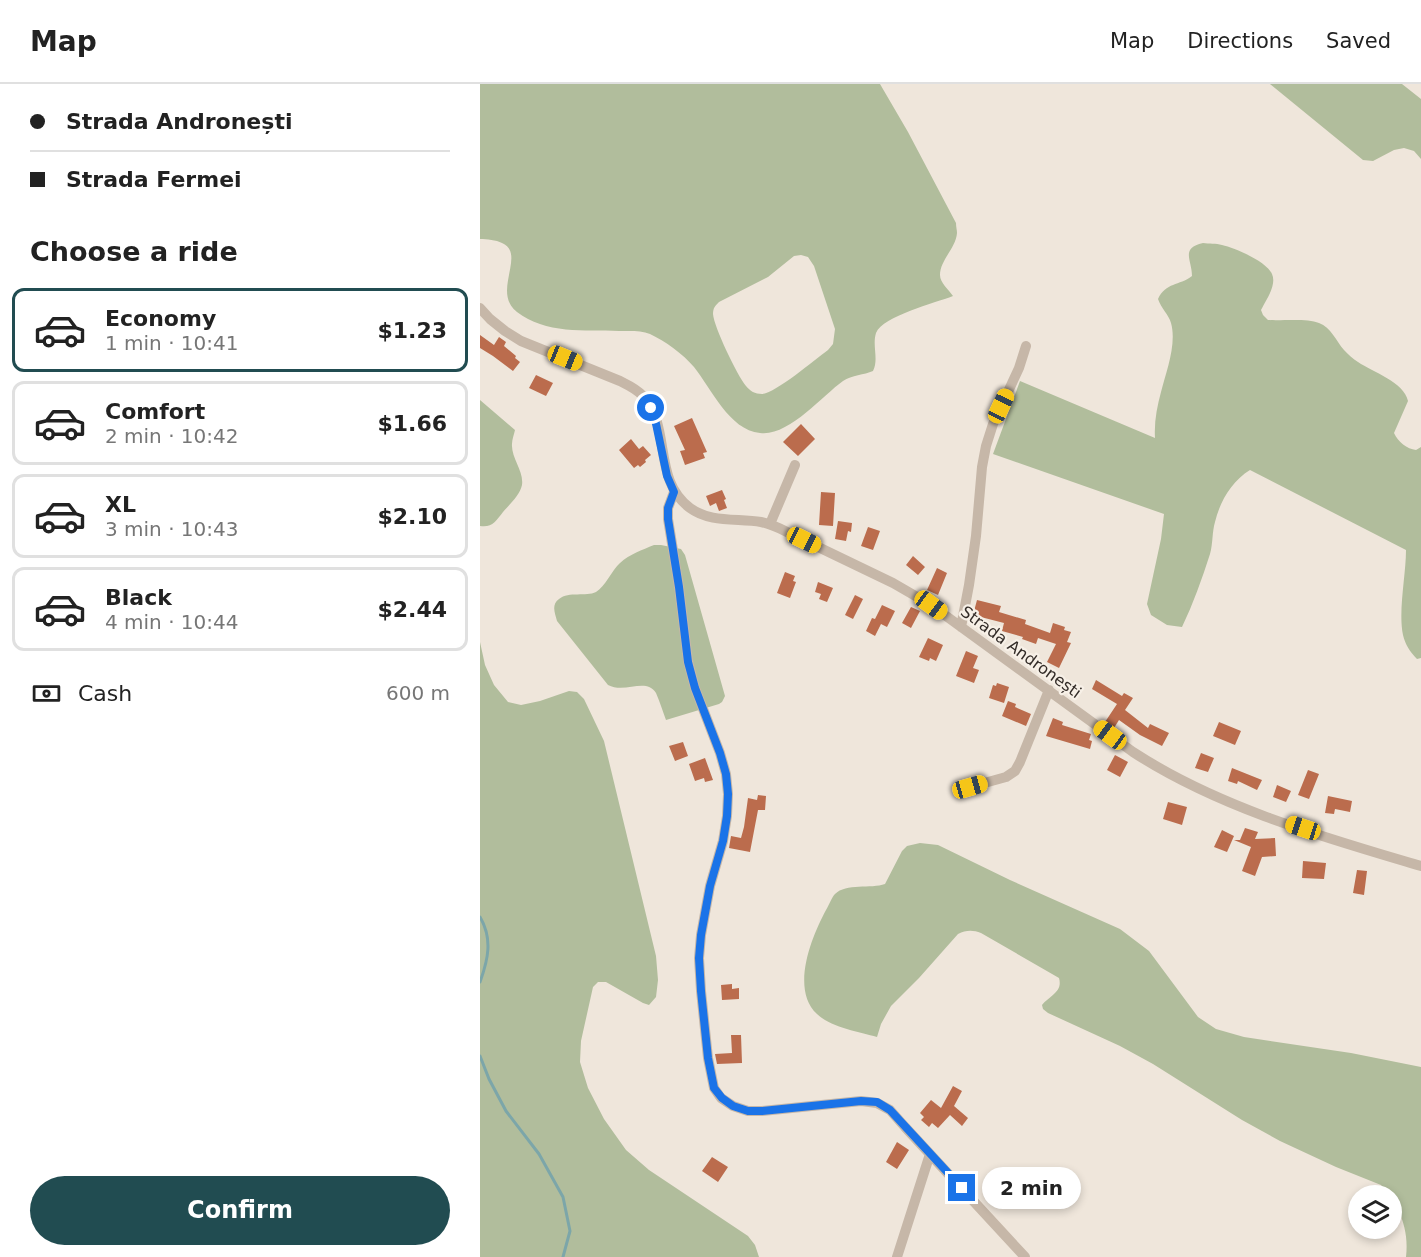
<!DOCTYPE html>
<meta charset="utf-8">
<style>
:root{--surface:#fff;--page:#f6f6f6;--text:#222;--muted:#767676;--line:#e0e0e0;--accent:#214c51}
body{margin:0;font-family:"DejaVu Sans",sans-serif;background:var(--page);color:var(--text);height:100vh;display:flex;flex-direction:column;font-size:22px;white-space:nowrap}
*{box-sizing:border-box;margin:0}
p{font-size:20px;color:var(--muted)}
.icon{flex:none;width:33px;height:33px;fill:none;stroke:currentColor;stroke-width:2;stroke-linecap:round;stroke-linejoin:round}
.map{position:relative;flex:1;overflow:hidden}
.sheet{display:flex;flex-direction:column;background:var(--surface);width:480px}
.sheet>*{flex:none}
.banner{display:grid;align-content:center;height:132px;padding:0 30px;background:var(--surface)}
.controls{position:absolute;left:868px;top:1101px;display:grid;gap:12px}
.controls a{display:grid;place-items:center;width:54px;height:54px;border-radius:50%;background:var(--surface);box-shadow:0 3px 9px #0003;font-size:30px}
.end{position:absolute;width:27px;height:27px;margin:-14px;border:8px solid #1a73e8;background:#fff;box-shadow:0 0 0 3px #fff}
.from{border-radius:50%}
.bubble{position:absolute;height:42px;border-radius:21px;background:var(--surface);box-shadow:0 3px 9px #0003;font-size:20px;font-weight:800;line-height:42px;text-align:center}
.car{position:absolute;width:18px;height:36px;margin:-18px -9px;border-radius:8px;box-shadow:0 0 4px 2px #0007;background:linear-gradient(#f5c518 24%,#345 0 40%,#f5c518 0 76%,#345 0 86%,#f5c518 0)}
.banner b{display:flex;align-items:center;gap:21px;height:57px;font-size:22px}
.banner b+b{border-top:2px solid var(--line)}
.banner i{width:15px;height:15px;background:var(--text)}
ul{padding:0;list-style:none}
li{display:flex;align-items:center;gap:18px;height:84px;margin:0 12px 9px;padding:0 18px;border:3px solid var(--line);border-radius:12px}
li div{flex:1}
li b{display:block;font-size:22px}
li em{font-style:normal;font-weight:800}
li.selected{border-color:var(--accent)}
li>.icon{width:54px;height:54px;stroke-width:1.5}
h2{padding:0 30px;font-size:27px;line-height:72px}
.pay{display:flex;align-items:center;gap:15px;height:66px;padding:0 30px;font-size:22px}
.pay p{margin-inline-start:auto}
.button{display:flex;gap:12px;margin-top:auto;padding:12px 30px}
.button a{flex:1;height:69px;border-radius:36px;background:var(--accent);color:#fff;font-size:24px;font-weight:800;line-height:69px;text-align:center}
header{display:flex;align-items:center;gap:36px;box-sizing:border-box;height:84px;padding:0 30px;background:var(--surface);border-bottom:2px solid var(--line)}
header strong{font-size:28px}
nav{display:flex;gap:33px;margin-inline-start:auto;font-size:21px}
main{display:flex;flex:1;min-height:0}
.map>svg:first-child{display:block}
</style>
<header>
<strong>Map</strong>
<nav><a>Map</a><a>Directions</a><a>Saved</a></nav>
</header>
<main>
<section class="sheet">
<div class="banner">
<b><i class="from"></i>Strada Andronești</b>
<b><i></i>Strada Fermei</b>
</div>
<h2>Choose a ride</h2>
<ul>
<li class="selected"><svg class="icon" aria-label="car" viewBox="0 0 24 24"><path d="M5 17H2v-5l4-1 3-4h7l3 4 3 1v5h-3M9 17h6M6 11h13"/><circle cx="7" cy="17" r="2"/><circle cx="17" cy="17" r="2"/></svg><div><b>Economy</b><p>1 min · 10:41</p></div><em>$1.23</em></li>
<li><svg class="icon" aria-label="car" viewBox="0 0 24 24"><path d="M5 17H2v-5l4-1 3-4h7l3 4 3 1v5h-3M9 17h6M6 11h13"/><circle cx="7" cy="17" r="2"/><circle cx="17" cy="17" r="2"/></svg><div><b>Comfort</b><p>2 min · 10:42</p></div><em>$1.66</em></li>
<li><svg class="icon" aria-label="car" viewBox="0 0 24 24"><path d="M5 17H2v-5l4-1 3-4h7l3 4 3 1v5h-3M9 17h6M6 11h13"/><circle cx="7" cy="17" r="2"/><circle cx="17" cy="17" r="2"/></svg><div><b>XL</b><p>3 min · 10:43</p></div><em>$2.10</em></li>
<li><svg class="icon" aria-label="car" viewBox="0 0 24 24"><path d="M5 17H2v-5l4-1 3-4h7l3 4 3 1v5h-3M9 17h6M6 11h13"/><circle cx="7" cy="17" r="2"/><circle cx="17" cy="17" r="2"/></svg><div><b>Black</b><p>4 min · 10:44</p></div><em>$2.44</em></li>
</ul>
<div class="pay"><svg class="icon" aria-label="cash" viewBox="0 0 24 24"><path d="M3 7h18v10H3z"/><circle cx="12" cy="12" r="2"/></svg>Cash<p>600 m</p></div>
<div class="button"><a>Confirm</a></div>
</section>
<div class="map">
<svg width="941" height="1173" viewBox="0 0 941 1173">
<rect width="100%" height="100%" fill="#efe6db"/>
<path fill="#b1bd9c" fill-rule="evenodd" d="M0,0H400L428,48L476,139C476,143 477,146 477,149C476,164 460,176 460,191C460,199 469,206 473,212C455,219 403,232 396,249C392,262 399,275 393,287C384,291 372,291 363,297C342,312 308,353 280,349C249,346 231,304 214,283C203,270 185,257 170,250C161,246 148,247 139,247C105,246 65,250 37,228C11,208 47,170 22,159C16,156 7,155 0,155ZM321,171L328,173L334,182L355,245L353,260L348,266C334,276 296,309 282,310C275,310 270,307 266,302C257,291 234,243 233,230C233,224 235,222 239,218L288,193L314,172Z
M790,0H922L941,15V75L934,67L924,64L914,66L893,77L883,76Z
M723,159C729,160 736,159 742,161C755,164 786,177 792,190C797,201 786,216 781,226L783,231L788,236C802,237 827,234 839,239C851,243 856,257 864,266C868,270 873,275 878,278C893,288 924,298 928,317L914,349C918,358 927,365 936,366L941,363V574L937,575C930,568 925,560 923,551C918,527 926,491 926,466L770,386C752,397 740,417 735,438C732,448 733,459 730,470C722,495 713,520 702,543L687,541L671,531L667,520L681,455L684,430L513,370L540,297L675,354C674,338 677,323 681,308C686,288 697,260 691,239C689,231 681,224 678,215C686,198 699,202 712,192C712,176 700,164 723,159Z
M0,316L35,346C34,351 32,355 32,360C31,374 44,387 42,401C40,411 29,421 23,428C16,437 12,444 0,442Z
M174,461H181L201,465L205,471L245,612L242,618L239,620L186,636C183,628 180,618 176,609C166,593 145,610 128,601L77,537C75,529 71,521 79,515C89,507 106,513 116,508C125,503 132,486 140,479C150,470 162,466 174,461Z
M0,558L5,581L14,601L28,618L41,621L60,617L89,607L97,608L104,615L124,657L176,872L178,896L176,913L169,921L163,919L126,898H118L113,903L101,957L100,978L108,1004L124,1035L146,1066L169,1086L268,1152L275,1161L279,1173H0Z
M440,759L458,761L530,796L640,845L669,867L718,933L736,945L764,953L871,969L941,983V1173H926C928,1155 925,1141 918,1125C916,1120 913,1117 912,1112L909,1111L901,1101L856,1083L800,1057L762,1036L673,980L640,962L568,929L563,925L562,921C570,911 583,908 579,894L501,849C493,846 486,846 478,850L439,894L411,922L401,940L397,953C379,948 350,943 337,930C310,905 332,852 346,826C349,821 352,813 355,810C366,799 391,805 405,800L422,767L427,762Z"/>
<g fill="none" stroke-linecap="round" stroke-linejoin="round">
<path stroke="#7ca6a9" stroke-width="3" d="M0,833C13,855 8,876 0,898
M0,972L9,995L26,1027L59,1070L83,1113L90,1147L83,1173"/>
</g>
<path fill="#bb6c4d" d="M0,251L14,261L19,253L26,258L24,262L36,272L35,274L40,278L33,287L13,272L0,264Z
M56,291L73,299L66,312L49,304Z
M212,334L227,368L223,369L225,374L205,381L200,367L205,366L194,342Z
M321,340L335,355L318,372L303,358Z
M151,355L159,365L163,362L171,371L165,376L166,378L160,383L158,381L154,384L139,366Z
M242,406L246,415L244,416L247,424L239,427L236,419L230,422L226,412Z
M341,408L355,409L353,442L339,441Z
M358,437L372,439L371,448L368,447L366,457L355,455Z
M388,443L400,447L393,466L381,462Z
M433,472L445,483L438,491L426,481Z
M457,484L467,489L458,511L447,506Z
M305,488L315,492L313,497L316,498L310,514L297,509Z
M338,498L353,504L347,518L339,515L341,510L335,508Z
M375,511L383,515L373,535L365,531Z
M497,516L521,522L519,528L546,536L545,540L570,549L573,539L585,543L584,546L591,548L587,558L591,559L579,584L567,578L576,560L558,554L556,560L542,555L543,553L522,547L524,539L493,531Z
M402,521L415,527L407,543L401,540L395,552L386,547L392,534L395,535Z
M431,523L440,527L431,544L422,539Z
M448,554L463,561L456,577L450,574L449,577L439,573Z
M486,567L498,572L493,584L499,586L494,599L476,592Z
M616,596L642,612L644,609L653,614L645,626L668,644L670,640L689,649L682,662L660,651L639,636L634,644L625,638L637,620L612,605Z
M517,599L529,603L524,619L509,614L513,601L516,602Z
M528,617L536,620L535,623L551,630L546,642L522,632Z
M573,634L583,638L582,641L611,650L609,656L612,657L610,665L566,652Z
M739,638L761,647L755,661L733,652Z
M203,658L208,672L195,677L189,662Z
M721,669L734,674L728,688L715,684Z
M635,671L648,678L640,693L627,686Z
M225,674L233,696L225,698L224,694L215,697L209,680Z
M752,684L782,696L777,706L758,697L757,700L748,697Z
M828,686L839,690L829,715L818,711Z
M797,701L811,707L806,718L793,713Z
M278,711L286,712L285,726H278L270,768L249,764L251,752L261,754L264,743L268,714L277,716Z
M848,712L872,717L870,728L855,725L854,730L845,729Z
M688,718L707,723L702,741L683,735Z
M765,744L778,748L775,755L795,754L796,772L782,773L775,792L762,787L771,763L754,756H760Z
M742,746L754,752L747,768L734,763Z
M823,777L846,779L844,795L822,794Z
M877,786L887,787L884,811L873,809Z
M252,900V905L259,904V915L242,916L241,901Z
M251,951H261L262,979L237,980L235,970L252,969Z
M473,1002L482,1007L474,1022L488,1034L482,1042L470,1031L458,1044L452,1039L449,1043L441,1036L444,1033L440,1029L451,1016L461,1024Z
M417,1058L429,1066L417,1085L406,1078Z
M232,1073L248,1083L238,1098L222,1087Z"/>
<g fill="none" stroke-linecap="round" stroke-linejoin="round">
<path stroke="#c6b7a8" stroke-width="10" d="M0,224L10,235L25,247L41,257L140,297C148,301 157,305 163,312C192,344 172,396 210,424C230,439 258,434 281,438C291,440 299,444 307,448L413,499L451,521L653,668C739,724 843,753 941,782
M194,408L188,424V435L199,503L208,577L215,604L240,669L246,690L248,710L247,732L243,757L230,802L221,851L219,874L221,907L228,974L234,1004L241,1014L253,1022L268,1027H282L381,1017L397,1019L410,1026L425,1043L545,1173
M290,440L315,381
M481,543L489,501L496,452L502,383L506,362L513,340L539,284L546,262
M490,703L526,693L535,687L540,678L569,606
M417,1173L450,1070"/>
</g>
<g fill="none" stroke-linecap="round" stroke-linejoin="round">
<path stroke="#1a73e8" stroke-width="8" d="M171,324L175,335L187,392L194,408L188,424V435L199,503L208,578L215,604L240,669L246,690L248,710L247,732L243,757L230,802L221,851L219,874L221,907L228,974L234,1004L242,1014L253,1022L268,1027H282L381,1017L397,1018L410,1026L482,1104"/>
</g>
<g text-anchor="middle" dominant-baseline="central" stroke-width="4.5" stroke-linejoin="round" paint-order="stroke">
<g font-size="16" fill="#332c28" stroke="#f7f0e7">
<text transform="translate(541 568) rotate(36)">Strada Andronești</text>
</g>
</g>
</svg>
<div class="controls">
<a><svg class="icon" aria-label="layers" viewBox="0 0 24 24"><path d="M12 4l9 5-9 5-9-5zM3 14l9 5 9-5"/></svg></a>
</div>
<i class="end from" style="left:171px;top:324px"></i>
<i class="end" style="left:482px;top:1104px"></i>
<div class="bubble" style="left:502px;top:1083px;width:99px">2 min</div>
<i class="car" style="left:85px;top:274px;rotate:112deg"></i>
<i class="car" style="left:521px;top:322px;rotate:25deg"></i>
<i class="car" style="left:324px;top:456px;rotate:116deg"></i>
<i class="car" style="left:451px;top:521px;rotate:126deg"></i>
<i class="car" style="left:630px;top:651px;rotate:306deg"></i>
<i class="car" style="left:490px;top:703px;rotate:74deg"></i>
<i class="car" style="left:823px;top:744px;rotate:288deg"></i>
</div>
</main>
